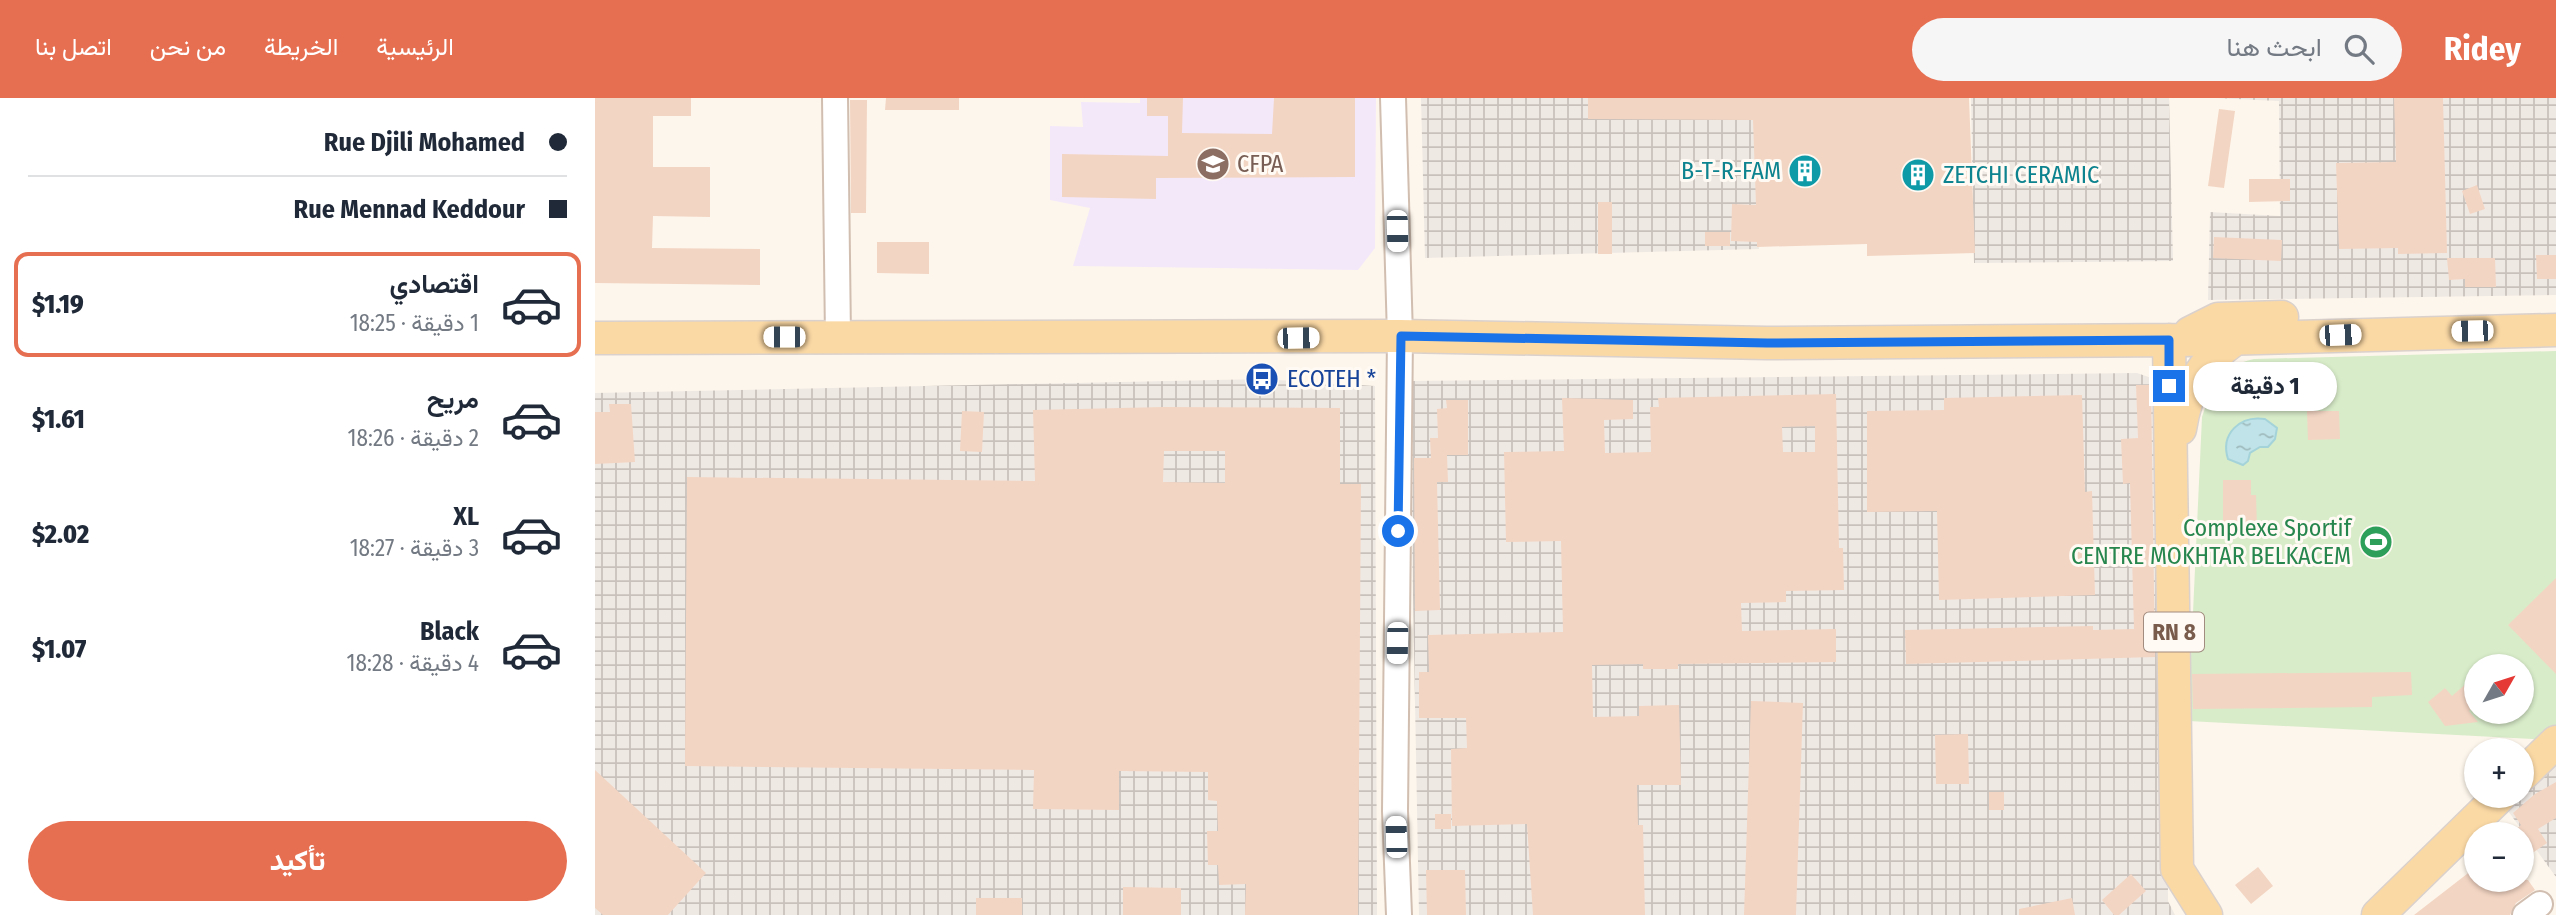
<!DOCTYPE html>
<html lang="ar">
<meta charset="utf-8">
<style>
:root{--surface:#fff;--page:#f6f6f7;--text:#1f2937;--muted:#747a83;--line:#e0e1e3;--accent:#e76f51}
body{margin:0;font-family:"Fira Sans Condensed",Vazirmatn,sans-serif;background:var(--page);color:var(--text);direction:rtl;height:100vh;display:flex;flex-direction:column;font-size:26px;white-space:nowrap}
*{box-sizing:border-box;margin:0}
p{font-size:23px;color:var(--muted)}
.icon{flex:none;width:38px;height:38px;fill:none;stroke:currentColor;stroke-width:2;stroke-linecap:round;stroke-linejoin:round}
.map{position:relative;flex:1;overflow:hidden;direction:ltr}
.sheet{display:flex;flex-direction:column;background:var(--surface);width:595px}
.sheet>*{flex:none}
.guide{display:grid;align-content:center;height:154px;padding:0 28px;background:var(--surface)}
.needle{width:46px;rotate:51deg}
.fabs{position:absolute;left:1869px;top:556px;display:grid;gap:14px}
.fabs a{display:grid;place-items:center;width:70px;height:70px;border-radius:50%;background:var(--surface);box-shadow:0 2px 5px #0004;font-size:35px}
.end{position:absolute;width:32px;height:32px;margin:-16px;border:9px solid #1a73e8;background:#fff;box-shadow:0 0 0 4px #fff}
.from{border-radius:50%}
.bubble{position:absolute;height:49px;border-radius:24px;background:var(--surface);box-shadow:0 2px 5px #0004;font-size:23px;font-weight:800;line-height:49px;text-align:center;direction:rtl}
.car{position:absolute;width:21px;height:42px;margin:-21px -10px;border-radius:9px;box-shadow:0 0 5px 2px #0007;background:linear-gradient(#fff 24%,#345 0 40%,#fff 0 76%,#345 0 86%,#fff 0)}
.guide b{display:flex;align-items:center;gap:24px;height:66px;font-size:26px}
.guide b+b{border-top:2px solid var(--line)}
.guide i{width:18px;height:18px;background:var(--text)}
ul{padding:0;list-style:none}
li{display:flex;align-items:center;gap:21px;height:105px;margin:0 14px 10px;padding:0 14px;border:4px solid transparent;border-radius:14px}
li div{flex:1}
li b{display:block;font-size:26px}
li em{font-style:normal;font-weight:800}
li.current{border-color:var(--accent)}
li>.icon{width:63px;height:63px;stroke-width:1.5}
.button{display:flex;gap:14px;margin-top:auto;padding:14px 28px}
.button a{flex:1;height:80px;border-radius:42px;background:var(--accent);color:#fff;font-size:28px;font-weight:800;line-height:80px;text-align:center}
header{display:flex;align-items:center;gap:42px;box-sizing:border-box;height:98px;padding:0 35px;background:var(--accent);color:#fff}
header strong{font-size:33px}
nav{display:flex;gap:38px;margin-inline-start:auto;font-size:24px}
.search{width:490px;height:63px;background:var(--page);display:flex;align-items:center;gap:18px;box-sizing:border-box;padding:0 24px;border-radius:38px;color:var(--muted);font-size:26px}
main{display:flex;flex:1;min-height:0}
.map>svg:first-child{display:block}
</style>
<header>
<strong>Ridey</strong>
<div class="search"><svg class="icon" aria-label="search" viewBox="0 0 24 24"><circle cx="10" cy="10" r="6"/><path d="M15 15l6 6"/></svg>ابحث هنا</div>
<nav><a>الرئيسية</a><a>الخريطة</a><a>من نحن</a><a>اتصل بنا</a></nav>
</header>
<main>
<div class="map">
<svg width="1961" height="817" viewBox="0 0 1961 817">
<defs>
<pattern id="industrial-grid" width="8" height="8" patternUnits="userSpaceOnUse" patternTransform="scale(1.75)"><rect width="8" height="8" fill="#efe9e4"/><path d="M0 4h8M4 0v8" fill="none" stroke="#c7c0bb"/></pattern>
<pattern id="water-ripples" width="26" height="14" patternUnits="userSpaceOnUse" patternTransform="scale(1.75)"><rect width="26" height="14" fill="#bfe3e8"/><path d="M2 4q2-2 4 0t4 0M15 11q2-2 4 0t4 0" fill="none" stroke="#a0bbbe"/></pattern>
</defs>
<rect width="100%" height="100%" fill="#fdf6ec"/>
<path fill="url(#industrial-grid)" d="M826,0H1159L1164,151L830,160Z
M1376,0H1574L1578,163L1379,165Z
M1620,0H1961V197L1613,202L1615,114L1685,118L1684,3Z
M1542,275L1571,285L1573,803L1580,817H824L814,283Z
M667,281L780,288L782,817H0V295Z
M1961,657V779L1908,706L1916,698H1927V688Z"/>
<path fill="#f3e8fa" d="M545,0H781L780,150L763,172L478,168L495,110L455,102V28L488,29L486,4L545,5Z"/>
<path fill="#d8ecc9" fill-rule="evenodd" d="M1961,253V636L1957,642L1593,623L1607,319C1617,290 1625,268 1659,261ZM1881,569H1927V614H1881Z"/>
<path fill="url(#water-ripples)" stroke="#a5d3da" stroke-width="2" d="M1670,321L1682,330L1680,341L1673,349H1665L1655,355L1653,363L1648,367L1633,361C1625,336 1645,317 1670,321Z"/>
<path fill="#f3d5c3" fill-rule="evenodd" d="M0,0H96V18H58V69H115V119L58,118L57,150L165,151V187L0,185Z
M291,0H364V12H290Z
M552,0H588L587,35L677,36L679,0H760V79L561,80V101L467,99V56L573,58V18H552Z
M993,0H1374L1380,155L1272,158V146L1162,149V144L1136,143L1137,106L1161,107L1158,22L993,21Z
M1799,0H1848L1852,155L1803,156V150L1744,151L1741,65L1801,64Z
M255,2H272L271,115H256Z
M1624,11L1640,13L1629,90L1613,88Z
M1654,81H1695V103L1654,104Z
M1882,87L1890,111L1875,116L1867,93Z
M1003,104H1017V156H1003Z
M1110,134H1135V148H1110Z
M1619,139L1687,142L1686,163L1618,160Z
M282,144H334V176L282,175Z
M1941,157H1961V181H1942Z
M1852,160H1900L1901,189H1870V181L1854,182Z
M1541,287H1556L1560,559L1311,566L1310,532L1498,528V532L1539,531L1535,385L1528,386L1526,341L1543,340Z
M1241,296L1244,450H1248L1249,492L1191,493V504L1146,505L1147,533L1241,531V564L1083,566V571H1048V566L997,567L998,619L1044,618V608L1084,607L1086,687H1042L1043,727H1048L1050,817H938L932,726L857,728L856,651L872,650L871,620H824V574H834L833,537L968,534L966,443L911,444L909,354L969,353L967,300L1038,302V321L1009,322L1010,355L1056,354L1055,309H1064L1063,300ZM1220,328V354H1188L1187,329Z
M1487,297L1490,394L1497,393L1500,497L1344,502L1342,413L1272,414V313L1349,312V300Z
M851,302H873V357H852L853,384H842L845,512L820,513L819,360H836L835,340H843L842,311L852,310Z
M14,306H36L40,364L0,366V314H15Z
M569,309L745,310V386H766L763,817H650L651,786L624,787L623,767H613L612,733H623L622,703L613,702V674L524,673V712L438,711L439,672L90,668L92,379L440,383L438,312ZM569,353H630V385L568,384Z
M367,313L389,314L387,354L365,353Z
M1712,313H1744L1745,341L1713,342Z
M1628,382H1656V397H1661L1662,431L1628,432Z
M1961,480V576L1913,527Z
M1816,574L1817,597L1777,599V609L1598,611L1597,576Z
M1873,584L1881,593V607L1874,613L1883,624L1850,628L1833,604L1850,590L1857,598Z
M1156,603L1208,605L1201,817H1149Z
M1373,636L1374,686H1341L1340,637Z
M0,672L111,775L73,817H8L0,810Z
M1961,684V720L1943,731L1952,745L1927,762V737H1914L1926,727L1918,715L1940,696Z
M1394,694H1409V712H1394Z
M840,716H856V731H840Z
M1663,769L1678,788L1656,806L1640,787Z
M1881,769V782H1933L1940,792L1921,805L1915,817H1819Z
M831,772H870L871,817H832Z
M1536,776L1551,793L1524,817H1519L1507,802Z
M528,789L586,790V817H528Z
M381,800H427V817H381Z
M1477,800L1480,817H1424V811Z"/>
<g fill="none" stroke-linecap="round" stroke-linejoin="round">
<defs>
<path id="minor" d="M240,0L243,239
M798,0L805,238L800,713L804,817
M1930,817L1945,806"/>
<path id="major" d="M1595,235L1623,221L1687,219
M0,240L805,238L1172,245L1587,242L1961,232
M1574,242L1582,771L1611,817
M1585,331C1591,291 1607,264 1640,241
M1927,677L1961,644
M1783,817L1905,698"/>
</defs>
<use href="#minor" stroke="#d1beb0" stroke-width="28"/>
<use href="#major" stroke="#dad1cd" stroke-width="35"/>
<use href="#minor" stroke="#fff" stroke-width="24"/>
<use href="#major" stroke="#fbd9a5" stroke-width="32"/>
</g>
<g fill="none" stroke-linecap="round" stroke-linejoin="round">
<path stroke="#1a73e8" stroke-width="9" d="M803,433L806,238L1172,245L1574,242V288"/>
</g>
<defs>
<symbol id="university-disc" viewBox="-11 -11 22 22"><circle r="9.5" fill="#8d6e63" stroke="#fffaf3"/><path d="M0-5L7-2L0 1L-7-2ZM-4 1L0 2.5L4 1V4Q0 6-4 4Z" fill="#fff"/></symbol>
<symbol id="building-disc" viewBox="-11 -11 22 22"><circle r="9.5" fill="#0f9aa8" stroke="#fffaf3"/><path d="M-4-6H4V6H1V3H-1V6H-4ZM-2.5-4.3h1.7v1.8h-1.7ZM.8-4.3h1.7v1.8H.8ZM-2.5-1h1.7V.8h-1.7ZM.8-1h1.7V.8H.8Z" fill="#fff"/></symbol>
<symbol id="bus-disc" viewBox="-11 -11 22 22"><circle r="9.5" fill="#1a4fb4" stroke="#fffaf3"/><path d="M-5-6H5V4H4V6H2V4H-2V6H-4V4H-5ZM-3.5-4V0h7V-4ZM-3.5 1.2v1.5H-2V1.2ZM2 1.2v1.5H3.5V1.2Z" fill="#fff"/></symbol>
<symbol id="stadium-disc" viewBox="-11 -11 22 22"><circle r="9.5" fill="#2e9e5b" stroke="#fffaf3"/><path d="M0-5a6.5 5 0 1 0 0 10a6.5 5 0 1 0 0-10ZM-3.5-1.8h7v3.6h-7Z" fill="#fff"/></symbol>
</defs>
<g fill-rule="evenodd">
<use href="#university-disc" x="599" y="47" width="38" height="38"/>
<use href="#building-disc" x="1191" y="54" width="38" height="38"/>
<use href="#building-disc" x="1304" y="58" width="38" height="38"/>
<use href="#bus-disc" x="648" y="262" width="38" height="38"/>
<use href="#stadium-disc" x="1762" y="425" width="38" height="38"/>
</g>
<g text-anchor="middle" dominant-baseline="central" stroke-width="6" stroke-linejoin="round" paint-order="stroke">
<rect fill="#fffaf3" stroke="#a28b7f" stroke-width="2" x="1549" y="514.5" width="60" height="39" rx="5"/>
<g font-size="23" font-weight="bold" fill="#7a5c4d">
<text x="1579" y="534">RN 8</text>
</g>
<g font-size="24" fill="#785e54" stroke="#fffaf3" text-anchor="start">
<text x="642" y="66">CFPA</text>
</g>
<g font-size="24" fill="#0d838f" stroke="#fffaf3" text-anchor="end">
<text x="1186" y="73">B-T-R-FAM</text>
<text x="1348" y="77" text-anchor="start">ZETCHI CERAMIC</text>
</g>
<g font-size="24" fill="#164399" stroke="#fffaf3" text-anchor="start">
<text x="692" y="281">ECOTEH *</text>
</g>
<g font-size="24" fill="#27864d" stroke="#fffaf3" text-anchor="end">
<text x="1756" y="430">Complexe Sportif<tspan x="1756" dy="28">CENTRE MOKHTAR BELKACEM</tspan></text>
</g>
</g>
</svg>
<div class="fabs">
<a><svg class="needle" viewBox="-14 -14 28 28"><path d="M0-13l5 13h-10z" fill="#e53935"/><path d="M0 13l5-13h-10z" fill="#747a83"/></svg></a>
<a>+</a>
<a>−</a>
</div>
<i class="end from" style="left:803px;top:433px"></i>
<i class="end" style="left:1574px;top:288px"></i>
<div class="bubble" style="left:1598px;top:264px;width:144px">1 دقيقة</div>
<i class="car" style="left:802px;top:133px;rotate:179deg"></i>
<i class="car" style="left:1877px;top:233px;rotate:269deg"></i>
<i class="car" style="left:1745px;top:237px;rotate:88deg"></i>
<i class="car" style="left:189px;top:239px;rotate:270deg"></i>
<i class="car" style="left:703px;top:240px;rotate:89deg"></i>
<i class="car" style="left:802px;top:545px;rotate:181deg"></i>
<i class="car" style="left:801px;top:739px;rotate:358deg"></i>
</div>
<section class="sheet">
<div class="guide">
<b><i class="from"></i>Rue Djili Mohamed</b>
<b><i></i>Rue Mennad Keddour</b>
</div>
<ul>
<li class="current"><svg class="icon" aria-label="car" viewBox="0 0 24 24"><path d="M5 17H2v-5l4-1 3-4h7l3 4 3 1v5h-3M9 17h6M6 11h13"/><circle cx="7" cy="17" r="2"/><circle cx="17" cy="17" r="2"/></svg><div><b>اقتصادي</b><p>1 دقيقة · 18:25</p></div><em>$1.19</em></li>
<li><svg class="icon" aria-label="car" viewBox="0 0 24 24"><path d="M5 17H2v-5l4-1 3-4h7l3 4 3 1v5h-3M9 17h6M6 11h13"/><circle cx="7" cy="17" r="2"/><circle cx="17" cy="17" r="2"/></svg><div><b>مريح</b><p>2 دقيقة · 18:26</p></div><em>$1.61</em></li>
<li><svg class="icon" aria-label="car" viewBox="0 0 24 24"><path d="M5 17H2v-5l4-1 3-4h7l3 4 3 1v5h-3M9 17h6M6 11h13"/><circle cx="7" cy="17" r="2"/><circle cx="17" cy="17" r="2"/></svg><div><b>XL</b><p>3 دقيقة · 18:27</p></div><em>$2.02</em></li>
<li><svg class="icon" aria-label="car" viewBox="0 0 24 24"><path d="M5 17H2v-5l4-1 3-4h7l3 4 3 1v5h-3M9 17h6M6 11h13"/><circle cx="7" cy="17" r="2"/><circle cx="17" cy="17" r="2"/></svg><div><b>Black</b><p>4 دقيقة · 18:28</p></div><em>$1.07</em></li>
</ul>
<div class="button"><a>تأكيد</a></div>
</section>
</main>
